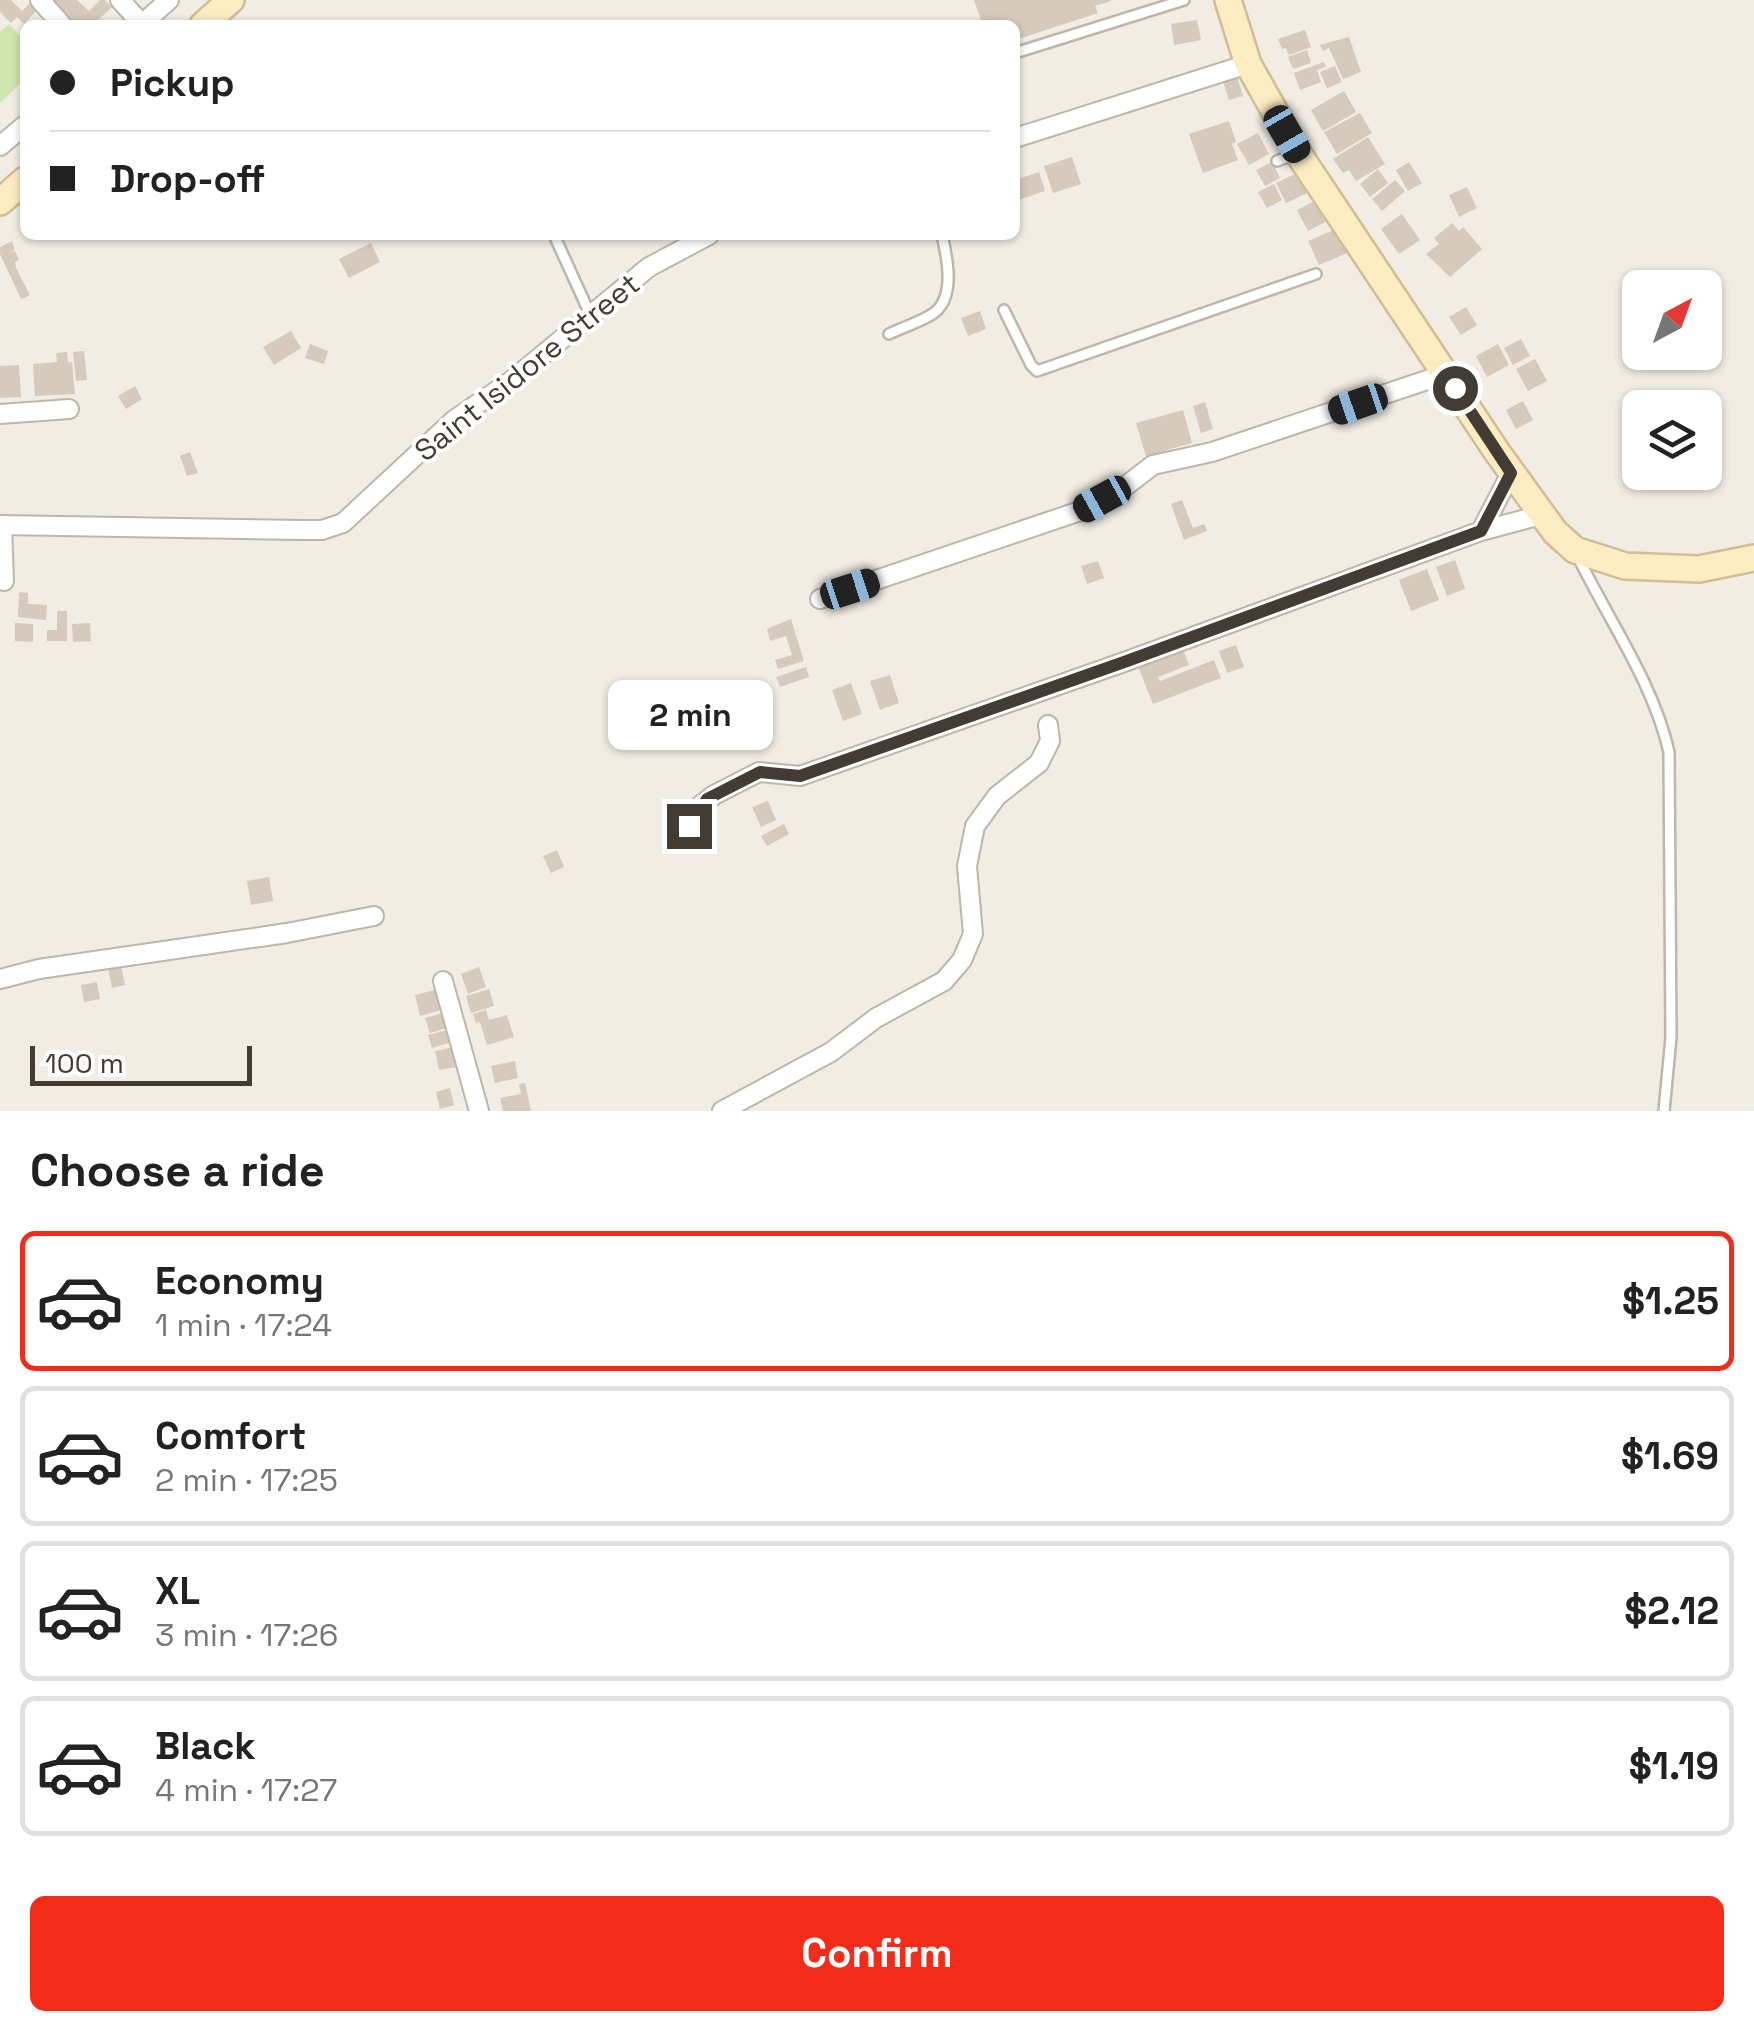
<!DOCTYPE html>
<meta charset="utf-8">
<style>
:root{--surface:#fff;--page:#f6f6f6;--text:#222;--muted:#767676;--line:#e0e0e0;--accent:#f42b18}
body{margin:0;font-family:"Space Grotesk",sans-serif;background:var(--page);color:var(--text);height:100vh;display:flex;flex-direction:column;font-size:38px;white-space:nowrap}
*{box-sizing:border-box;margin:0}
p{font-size:32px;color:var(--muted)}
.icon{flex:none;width:55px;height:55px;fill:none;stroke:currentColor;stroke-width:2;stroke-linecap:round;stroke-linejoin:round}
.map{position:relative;height:1111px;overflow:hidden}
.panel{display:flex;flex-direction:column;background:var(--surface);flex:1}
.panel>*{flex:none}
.guide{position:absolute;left:20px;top:20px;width:1000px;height:220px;border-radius:15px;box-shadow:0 2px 8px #0004;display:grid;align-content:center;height:220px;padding:0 30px;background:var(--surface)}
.needle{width:65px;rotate:41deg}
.tools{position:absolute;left:1622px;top:270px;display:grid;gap:20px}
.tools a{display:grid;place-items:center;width:100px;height:100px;border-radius:15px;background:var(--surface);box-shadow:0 2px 8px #0004;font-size:50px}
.scale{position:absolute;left:30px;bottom:25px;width:222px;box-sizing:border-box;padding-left:10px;border:5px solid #433c34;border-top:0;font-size:28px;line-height:35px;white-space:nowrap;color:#433c34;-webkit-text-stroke:8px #fff;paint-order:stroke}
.end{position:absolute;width:45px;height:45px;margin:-22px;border:12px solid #433c34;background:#fff;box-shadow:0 0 0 5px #fff}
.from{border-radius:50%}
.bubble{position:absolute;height:70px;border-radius:15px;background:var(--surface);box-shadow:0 2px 8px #0004;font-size:32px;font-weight:800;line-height:70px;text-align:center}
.car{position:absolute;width:30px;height:60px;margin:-30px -15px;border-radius:12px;box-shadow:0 0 8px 2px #0007;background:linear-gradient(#222 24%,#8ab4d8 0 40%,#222 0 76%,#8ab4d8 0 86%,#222 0)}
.guide b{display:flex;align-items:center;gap:35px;height:95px;font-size:38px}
.guide b+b{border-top:2px solid var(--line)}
.guide i{width:25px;height:25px;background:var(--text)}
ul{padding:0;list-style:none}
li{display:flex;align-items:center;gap:30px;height:140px;margin:0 20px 15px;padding:0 10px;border:5px solid var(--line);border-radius:15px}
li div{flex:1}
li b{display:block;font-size:38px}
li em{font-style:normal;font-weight:800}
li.on{border-color:var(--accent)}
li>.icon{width:90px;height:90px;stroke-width:1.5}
h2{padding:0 30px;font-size:45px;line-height:120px}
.action{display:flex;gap:20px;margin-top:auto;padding:20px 30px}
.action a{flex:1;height:115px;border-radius:15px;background:var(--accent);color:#fff;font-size:40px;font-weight:800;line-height:115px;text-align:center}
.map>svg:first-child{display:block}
</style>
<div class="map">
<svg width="1754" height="1111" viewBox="0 0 1754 1111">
<rect width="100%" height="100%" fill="#f1ece4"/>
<path fill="#cfe5ad" d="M9,24L25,41V79L0,103V32Z"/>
<path fill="#d5cabc" d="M0,0H11L22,11L32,1L39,8L24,24L17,17L11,23L0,12Z
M45,0H77L89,11L100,0H105L112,7L93,25H68Z
M974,0H1111V1L1095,6L1098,13L1015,40V25H983Z
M1197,20L1201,40L1174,45L1171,24Z
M1305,30L1311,47L1289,55L1286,48L1282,49L1278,39Z
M1349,37L1361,72L1343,79L1329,48L1323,51L1320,45Z
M1307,50L1311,63L1293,69L1288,57Z
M1324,62L1326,67L1317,70L1321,82L1300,90L1294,73Z
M1335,66L1342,82L1327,88L1320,72Z
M1237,77L1243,96L1229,100L1223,81Z
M1344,91L1356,112L1323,131L1311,110Z
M1360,113L1372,133L1337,154L1324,132Z
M1229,121L1236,142L1232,144L1238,160L1203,173L1189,134Z
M1258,133L1269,154L1249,165L1237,144Z
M1368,137L1385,164L1356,181L1349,170L1343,173L1333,159Z
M1072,157L1081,184L1053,193L1044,166Z
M1272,162L1280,178L1265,186L1256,170Z
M1409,162L1422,183L1408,191L1396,170Z
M1378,169L1388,183L1370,197L1360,184Z
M1303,170L1318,188L1286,203L1276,183Z
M1039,172L1045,191L1015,201V180Z
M1395,180L1405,191L1382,211L1372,199Z
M1274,184L1282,200L1267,208L1258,192Z
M1467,187L1477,208L1459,217L1449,195Z
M1321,198L1331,219L1308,231L1297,210Z
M1402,214L1420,240L1399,254L1381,229Z
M1452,223L1459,231L1463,227L1482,249L1450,277L1426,254L1439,244L1434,238Z
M1336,229L1347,253L1319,265L1308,241Z
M12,241L15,250L8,253L15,251L19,260L15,262L16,268L30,295L21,299L0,254V247Z
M371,243L380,262L349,278L339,259Z
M1466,307L1477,325L1461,335L1449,317Z
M980,311L986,329L968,336L961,318Z
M291,331L301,348L274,365L263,347Z
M1521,339L1530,356L1513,365L1504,348Z
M310,344L328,351L324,364L305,358Z
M1498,344L1509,365L1487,377L1476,356Z
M84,351L87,380L76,381L73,352Z
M67,352L68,362H72L75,394L35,396L33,364L57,362L56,353Z
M1535,359L1547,381L1528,391L1516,369Z
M19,365L21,397L0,398V366Z
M135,386L142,399L126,409L118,396Z
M1523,401L1533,420L1516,429L1506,410Z
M1205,402L1213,429L1201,433L1193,406Z
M1183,410L1192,443L1164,451L1166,458L1148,463L1136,423Z
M190,452L198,473L187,476L180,456Z
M1182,500L1193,528L1204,524L1207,531L1184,540L1171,504Z
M1455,560L1465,589L1447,596L1436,567Z
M1098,561L1104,578L1087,584L1081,566Z
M1427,569L1439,600L1411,611L1399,580Z
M19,592L28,593V604L47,605L46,620L18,617Z
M57,611H67V641H47V630H57Z
M791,619L804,661L778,669L775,660L792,655L786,636L770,641L767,629Z
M15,623L33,624V642L15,641Z
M90,623L91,641L73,642L72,624Z
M1236,645L1244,667L1227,673L1219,651Z
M1182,647L1189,665L1158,677L1160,681L1214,660L1221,678L1153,704L1137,664Z
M806,667L809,677L780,687L776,677Z
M890,675L899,703L880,710L870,681Z
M851,683L862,714L843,721L832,690Z
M768,801L776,820L761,827L752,807Z
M784,824L789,834L767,846L761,836Z
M557,850L564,867L551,873L543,856Z
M269,877L273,901L251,905L247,881Z
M120,960L125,985L112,988L107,962Z
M479,967L486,987L468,994L461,974Z
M97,982L100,999L84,1002L81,985Z
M439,989L444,1009L420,1016L415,995Z
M489,989L494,1006L471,1013L466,996Z
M486,1010L489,1020L507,1015L514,1037L487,1045L480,1022L476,1023L473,1014Z
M449,1011L453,1026L430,1033L425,1018Z
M455,1028L459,1040L432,1048L428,1035Z
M458,1046L462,1066L439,1070L435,1051Z
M515,1061L518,1078L495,1083L491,1066Z
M525,1083L531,1111H503L500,1098L521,1094L519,1084Z
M450,1088L454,1105L440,1109L436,1092Z"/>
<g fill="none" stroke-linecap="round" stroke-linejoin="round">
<defs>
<path id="lane" d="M1015,53L1184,0
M1277,161L1295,154
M554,235L590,314
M1004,310L1031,365L1037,371L1316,274
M889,334C903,327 921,322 934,313C956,296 947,257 942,235
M1578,557C1609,621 1653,682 1669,752L1671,1037L1664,1111"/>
<path id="street" d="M40,0L62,25
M120,0L142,24
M141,25L169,0
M1015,138L1248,64
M0,146L25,125
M0,414L69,409
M0,525L303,530H322L343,523L454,420L511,381L649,267L709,235
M2,525L4,581
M1481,531L1511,473
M820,599L1083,510L1123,488L1153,465L1212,452L1445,374
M687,840L689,826L701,805L714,795L759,772L800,776L1127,661L1481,531L1541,515
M0,979L39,969L287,933L374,916
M443,981L479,1111
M722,1111L831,1052L876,1018L944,981L962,960L973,934L967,866L975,826L997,796L1039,763L1050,741L1048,725"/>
<path id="secondary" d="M1228,0L1248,64L1298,153L1497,452L1555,532L1575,550L1625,566L1699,569L1754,558
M203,25L231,0
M0,202L25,180"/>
</defs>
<use href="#lane" stroke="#bfb6aa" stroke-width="14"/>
<use href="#street" stroke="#bfb6aa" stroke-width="22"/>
<use href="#secondary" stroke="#d0bd94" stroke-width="30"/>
<use href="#lane" stroke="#fff" stroke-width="9"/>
<use href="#street" stroke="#fff" stroke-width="18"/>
<use href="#secondary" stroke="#fdebc2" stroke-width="25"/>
</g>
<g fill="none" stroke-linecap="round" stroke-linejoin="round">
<path stroke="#433c34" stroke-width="12" d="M689,826L707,799L760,772L800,776L1127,661L1481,531L1511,473L1455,388"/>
</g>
<g text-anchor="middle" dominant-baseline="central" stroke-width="8" stroke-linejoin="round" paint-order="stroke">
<g font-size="30" fill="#433c34" stroke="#fff">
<text transform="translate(527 367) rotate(-39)">Saint Isidore Street</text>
</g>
</g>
</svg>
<div class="tools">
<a><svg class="needle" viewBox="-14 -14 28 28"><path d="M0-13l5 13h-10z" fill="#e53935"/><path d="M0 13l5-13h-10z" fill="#767676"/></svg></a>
<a><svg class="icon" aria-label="layers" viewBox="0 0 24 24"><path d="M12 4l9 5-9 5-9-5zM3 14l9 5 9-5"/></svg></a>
</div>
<div class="scale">100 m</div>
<i class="end from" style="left:1455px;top:388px"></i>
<i class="end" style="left:689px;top:826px"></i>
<div class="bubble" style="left:608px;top:680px;width:165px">2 min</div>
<i class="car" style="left:1287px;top:134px;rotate:150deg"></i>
<i class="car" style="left:1358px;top:404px;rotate:251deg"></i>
<i class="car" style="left:1102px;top:499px;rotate:241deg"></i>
<i class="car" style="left:850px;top:589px;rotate:72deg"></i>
<div class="guide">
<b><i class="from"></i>Pickup</b>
<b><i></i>Drop-off</b>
</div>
</div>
<section class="panel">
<h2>Choose a ride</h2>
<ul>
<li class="on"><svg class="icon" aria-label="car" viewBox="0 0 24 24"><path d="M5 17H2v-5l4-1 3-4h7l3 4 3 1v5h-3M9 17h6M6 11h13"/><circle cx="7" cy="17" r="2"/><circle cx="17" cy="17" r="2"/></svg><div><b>Economy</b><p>1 min · 17:24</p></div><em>$1.25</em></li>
<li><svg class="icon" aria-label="car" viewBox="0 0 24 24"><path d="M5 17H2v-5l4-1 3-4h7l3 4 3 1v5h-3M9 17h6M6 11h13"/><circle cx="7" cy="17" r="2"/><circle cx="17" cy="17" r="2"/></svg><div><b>Comfort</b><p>2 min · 17:25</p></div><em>$1.69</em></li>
<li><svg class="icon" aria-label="car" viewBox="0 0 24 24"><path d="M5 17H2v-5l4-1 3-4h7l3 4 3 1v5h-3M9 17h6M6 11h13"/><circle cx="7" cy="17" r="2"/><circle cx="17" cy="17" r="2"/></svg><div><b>XL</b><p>3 min · 17:26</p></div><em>$2.12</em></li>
<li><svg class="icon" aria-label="car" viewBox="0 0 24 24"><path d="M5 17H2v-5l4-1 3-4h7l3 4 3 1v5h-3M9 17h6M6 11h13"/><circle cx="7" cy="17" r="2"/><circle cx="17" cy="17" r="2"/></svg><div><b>Black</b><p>4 min · 17:27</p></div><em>$1.19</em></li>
</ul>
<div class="action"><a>Confirm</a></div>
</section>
